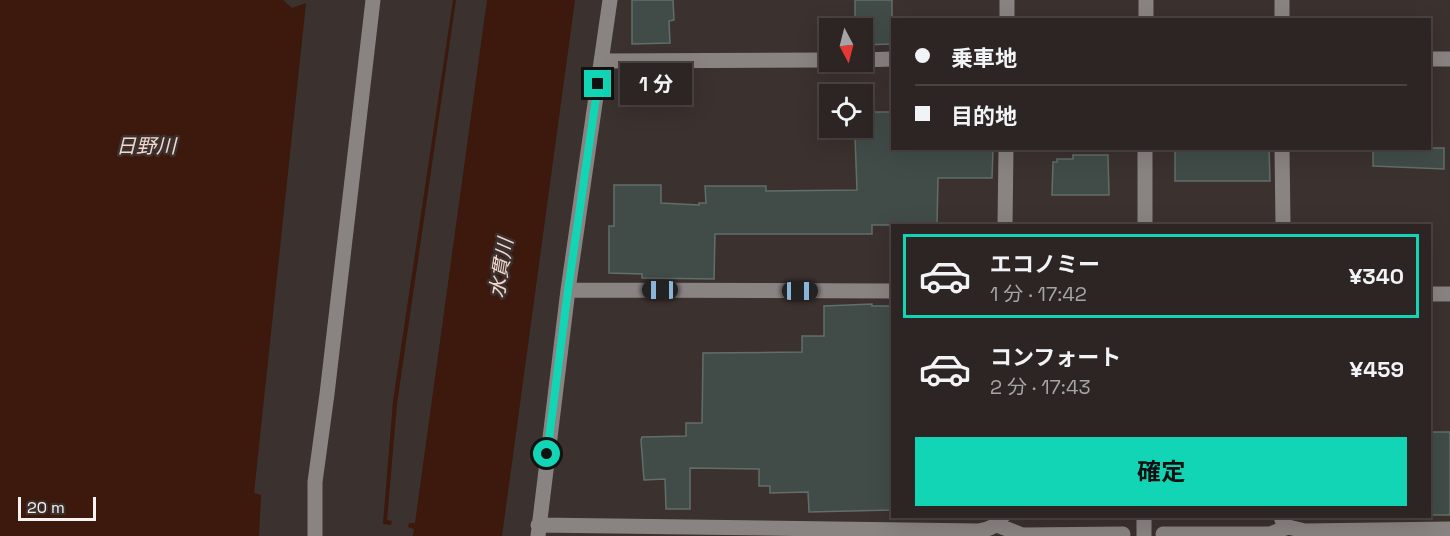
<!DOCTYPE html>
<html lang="ja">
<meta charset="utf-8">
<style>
:root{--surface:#2c2523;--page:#383130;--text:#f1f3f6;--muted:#a6a5a6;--line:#484241;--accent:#11d5b4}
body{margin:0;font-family:"Space Grotesk","Noto Sans JP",sans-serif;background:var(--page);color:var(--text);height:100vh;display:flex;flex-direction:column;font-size:22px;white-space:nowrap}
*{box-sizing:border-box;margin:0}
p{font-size:20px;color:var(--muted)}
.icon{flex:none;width:33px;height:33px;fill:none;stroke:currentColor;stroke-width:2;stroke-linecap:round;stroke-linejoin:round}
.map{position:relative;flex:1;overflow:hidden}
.details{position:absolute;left:891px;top:224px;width:540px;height:294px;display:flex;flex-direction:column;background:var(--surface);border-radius:0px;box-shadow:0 6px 24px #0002,0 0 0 2px var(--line)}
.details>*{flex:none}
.top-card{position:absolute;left:891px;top:18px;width:540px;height:132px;border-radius:0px;box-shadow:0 6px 24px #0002,0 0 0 2px var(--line);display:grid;align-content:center;height:132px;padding:0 24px;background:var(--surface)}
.needle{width:39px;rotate:173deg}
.buttons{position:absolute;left:819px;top:18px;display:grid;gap:12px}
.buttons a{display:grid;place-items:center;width:54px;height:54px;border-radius:0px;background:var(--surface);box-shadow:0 6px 24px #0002,0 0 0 2px var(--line);font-size:30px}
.scale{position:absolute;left:18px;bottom:15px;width:78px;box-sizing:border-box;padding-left:6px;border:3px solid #f8f2f0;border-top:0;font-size:16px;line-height:21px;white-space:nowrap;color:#f8f2f0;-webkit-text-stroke:4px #3b312f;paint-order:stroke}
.end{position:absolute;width:27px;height:27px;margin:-14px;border:8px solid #11d5b4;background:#111;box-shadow:0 0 0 3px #111}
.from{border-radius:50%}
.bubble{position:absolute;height:42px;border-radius:0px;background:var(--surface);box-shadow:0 6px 24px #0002,0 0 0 2px var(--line);font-size:20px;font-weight:700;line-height:42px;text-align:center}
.car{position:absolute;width:18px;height:36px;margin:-18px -9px;border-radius:8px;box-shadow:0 0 4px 2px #0007;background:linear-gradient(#222 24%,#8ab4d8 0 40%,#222 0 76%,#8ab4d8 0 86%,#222 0)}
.top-card b{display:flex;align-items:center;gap:21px;height:57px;font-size:22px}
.top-card b+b{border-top:2px solid var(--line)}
.top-card i{width:15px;height:15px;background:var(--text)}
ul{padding:10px 0 0;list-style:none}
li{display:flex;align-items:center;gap:18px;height:84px;margin:0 12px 9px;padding:0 12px;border:3px solid transparent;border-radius:0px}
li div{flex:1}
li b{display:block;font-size:22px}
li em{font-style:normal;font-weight:700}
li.on{border-color:var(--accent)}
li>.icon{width:54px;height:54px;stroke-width:1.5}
.primary-button{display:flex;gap:12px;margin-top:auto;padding:12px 24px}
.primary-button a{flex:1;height:69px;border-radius:0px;background:var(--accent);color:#111;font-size:24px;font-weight:700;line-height:69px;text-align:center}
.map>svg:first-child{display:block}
</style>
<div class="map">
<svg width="1450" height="536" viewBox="0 0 1450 536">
<rect width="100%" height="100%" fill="#3b312f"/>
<path fill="#3c180d" d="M0,0H283L292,8L306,3L254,493L261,495L259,536H0Z
M453,0H456L397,404L387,520L392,521L391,525L383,524L393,401Z
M487,0H575L502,536H413L414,529L408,527L409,523H415Z"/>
<path fill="#414c49" stroke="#626e6a" stroke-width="1.5" d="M632,0H673L674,20L669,21L670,43L632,44Z
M855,0H892V44L862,45V28H855Z
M866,112H892V148L993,150L992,178H938L937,225H872V234H715L714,279L642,278V274L609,273V226H614V185H661V203L699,205V203H706L705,186H766V191L857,190L855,137L866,136Z
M1175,148H1269L1270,181H1175Z
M1373,148H1444V169L1373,166Z
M1073,155H1108L1109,195H1052L1053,162H1057V159H1073Z
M872,304V306H892V510L809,512L808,492L770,493V486H759V469L690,468V509H666L665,479L644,480L641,440L642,437L686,436V423H702L703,353L802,352V336H824V306Z
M1430,432H1450V515H1430Z"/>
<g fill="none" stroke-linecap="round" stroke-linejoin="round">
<path stroke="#898382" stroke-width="15" d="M1007,20V0
M1146,20V0
M1282,20V0
M1430,59H1450
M862,60L892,59
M601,61L830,60
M1282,148L1283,225
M1005,225L1006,148
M1145,225V148
M568,290L892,291
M1430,294H1450
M1281,516L1282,520L1288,527L1305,531L1450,529
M538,525L979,531C990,529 997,526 1003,516
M997,525L1022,535L1123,534
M1163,534H1270L1288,527
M315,536V482L327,394L373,0
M538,536L568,290L610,0
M1144,536V516"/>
</g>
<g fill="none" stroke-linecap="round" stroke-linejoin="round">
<path stroke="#11d5b4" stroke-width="8" d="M547,454L568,290L598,84"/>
</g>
<g text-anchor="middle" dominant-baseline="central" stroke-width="5" stroke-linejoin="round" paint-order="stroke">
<g font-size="20" font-style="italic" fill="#f5d7ce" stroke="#3b312f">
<text x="146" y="146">日野川</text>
<text transform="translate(501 268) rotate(-81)">水貫川</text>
</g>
</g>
</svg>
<div class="buttons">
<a><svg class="needle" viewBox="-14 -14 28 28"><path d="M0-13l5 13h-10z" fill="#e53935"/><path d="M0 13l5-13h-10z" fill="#a6a5a6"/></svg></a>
<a><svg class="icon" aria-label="locate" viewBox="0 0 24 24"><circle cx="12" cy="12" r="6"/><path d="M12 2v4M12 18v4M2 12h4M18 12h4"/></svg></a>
</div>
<div class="scale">20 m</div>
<i class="end from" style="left:547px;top:454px"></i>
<i class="end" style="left:598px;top:84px"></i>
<div class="bubble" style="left:620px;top:63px;width:72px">1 分</div>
<i class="car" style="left:660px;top:290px;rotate:270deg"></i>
<i class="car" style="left:800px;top:291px;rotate:90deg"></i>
<div class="top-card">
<b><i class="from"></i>乗車地</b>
<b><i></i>目的地</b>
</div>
<section class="details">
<ul>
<li class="on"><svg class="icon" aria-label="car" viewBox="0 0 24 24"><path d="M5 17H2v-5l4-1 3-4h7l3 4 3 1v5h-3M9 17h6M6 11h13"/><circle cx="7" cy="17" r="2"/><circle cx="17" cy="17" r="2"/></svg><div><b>エコノミー</b><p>1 分 · 17:42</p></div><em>¥340</em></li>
<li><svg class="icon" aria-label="car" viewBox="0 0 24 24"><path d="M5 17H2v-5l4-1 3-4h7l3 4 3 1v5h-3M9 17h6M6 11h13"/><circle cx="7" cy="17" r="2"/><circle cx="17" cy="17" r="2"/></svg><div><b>コンフォート</b><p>2 分 · 17:43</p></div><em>¥459</em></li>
</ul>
<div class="primary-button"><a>確定</a></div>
</section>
</div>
